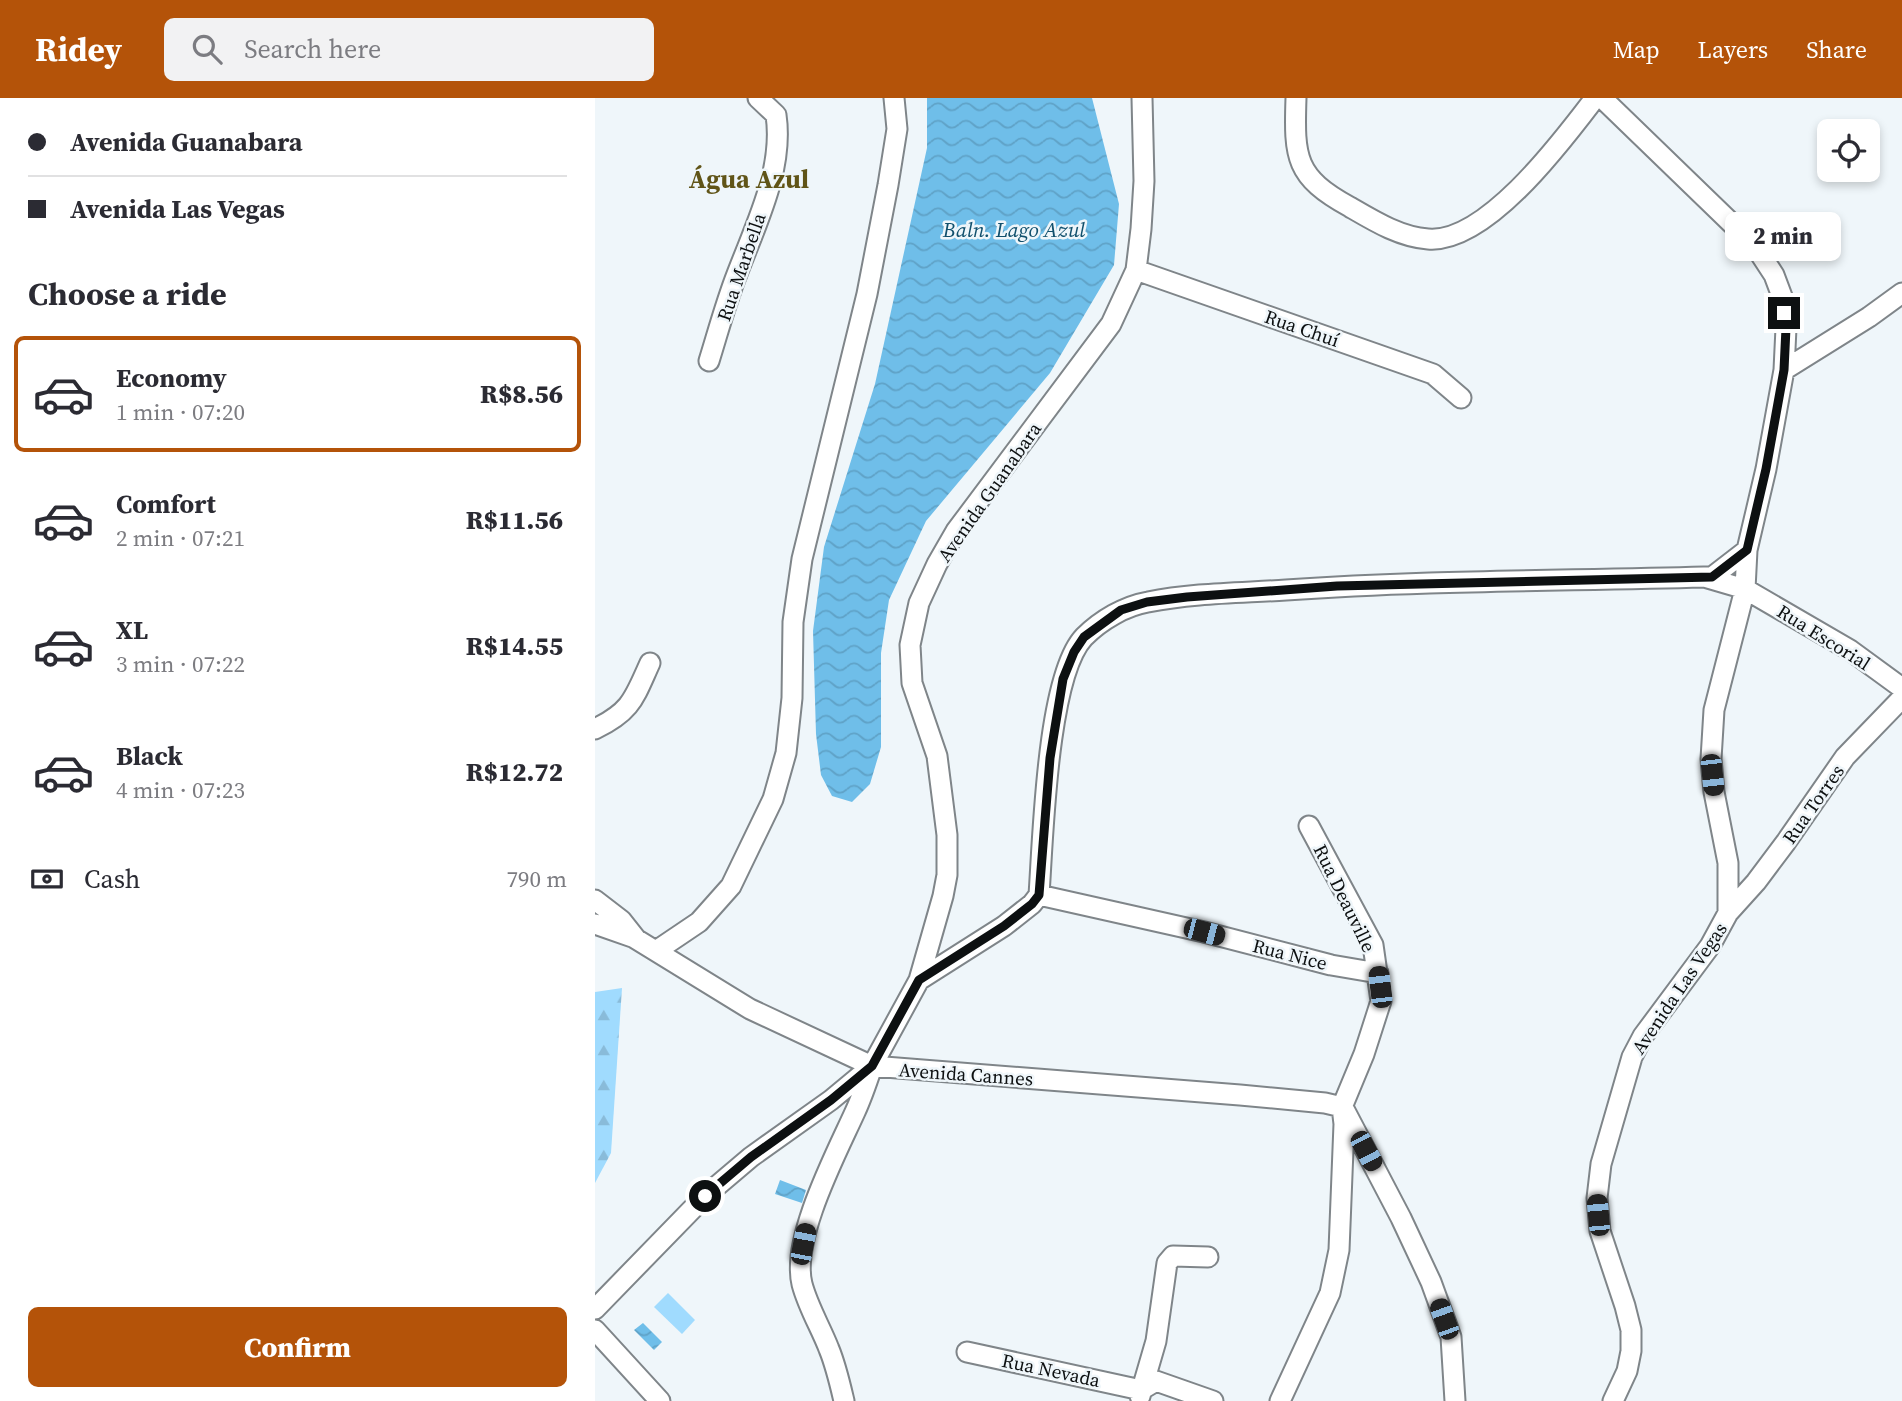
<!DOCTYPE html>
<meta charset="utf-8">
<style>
:root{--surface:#fff;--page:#f2f2f3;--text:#2b2b33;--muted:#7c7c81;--line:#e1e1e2;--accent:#b45309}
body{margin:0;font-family:"Source Serif 4",serif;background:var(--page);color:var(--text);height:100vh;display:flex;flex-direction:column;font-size:26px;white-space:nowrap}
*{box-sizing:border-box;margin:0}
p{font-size:23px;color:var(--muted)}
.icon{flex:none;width:38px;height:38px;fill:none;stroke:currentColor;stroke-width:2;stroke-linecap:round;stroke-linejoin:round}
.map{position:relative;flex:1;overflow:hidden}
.side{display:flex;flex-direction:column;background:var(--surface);width:595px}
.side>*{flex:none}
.top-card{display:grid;align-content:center;height:154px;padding:0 28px;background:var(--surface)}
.fabs{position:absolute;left:1222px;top:21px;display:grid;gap:14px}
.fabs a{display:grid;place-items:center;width:63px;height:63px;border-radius:10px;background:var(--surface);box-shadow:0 4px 10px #0003;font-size:35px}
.end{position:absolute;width:32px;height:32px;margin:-16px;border:9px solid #0d1011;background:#fff;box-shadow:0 0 0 4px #fff}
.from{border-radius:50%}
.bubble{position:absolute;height:49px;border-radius:10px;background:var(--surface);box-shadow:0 4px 10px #0003;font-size:23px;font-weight:800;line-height:49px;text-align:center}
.car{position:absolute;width:21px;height:42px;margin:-21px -10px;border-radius:9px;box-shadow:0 0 5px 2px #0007;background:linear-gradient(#222 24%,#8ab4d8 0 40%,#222 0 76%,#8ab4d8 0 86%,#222 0)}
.top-card b{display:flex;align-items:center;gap:24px;height:66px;font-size:26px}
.top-card b+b{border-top:2px solid var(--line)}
.top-card i{width:18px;height:18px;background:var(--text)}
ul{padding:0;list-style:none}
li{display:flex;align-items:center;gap:21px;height:116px;margin:0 14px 10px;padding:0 14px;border:4px solid transparent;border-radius:10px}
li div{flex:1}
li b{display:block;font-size:26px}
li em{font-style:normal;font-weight:800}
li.on{border-color:var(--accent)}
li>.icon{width:63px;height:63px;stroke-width:1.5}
h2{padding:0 28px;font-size:32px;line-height:84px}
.pay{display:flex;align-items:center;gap:18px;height:77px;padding:0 28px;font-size:26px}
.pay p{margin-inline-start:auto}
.cta{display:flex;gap:14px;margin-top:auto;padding:14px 28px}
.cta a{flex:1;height:80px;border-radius:10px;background:var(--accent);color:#fff;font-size:28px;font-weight:800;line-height:80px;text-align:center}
header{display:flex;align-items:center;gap:42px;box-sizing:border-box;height:98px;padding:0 35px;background:var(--accent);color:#fff}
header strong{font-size:33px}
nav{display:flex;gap:38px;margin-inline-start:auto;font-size:24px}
.search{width:490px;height:63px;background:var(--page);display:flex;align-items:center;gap:18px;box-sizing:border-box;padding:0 24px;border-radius:10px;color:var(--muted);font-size:26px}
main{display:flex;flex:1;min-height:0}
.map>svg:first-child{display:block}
</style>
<header>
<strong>Ridey</strong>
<div class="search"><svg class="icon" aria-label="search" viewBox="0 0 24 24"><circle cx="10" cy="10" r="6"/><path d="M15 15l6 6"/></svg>Search here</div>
<nav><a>Map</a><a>Layers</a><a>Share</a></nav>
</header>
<main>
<section class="side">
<div class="top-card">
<b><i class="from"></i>Avenida Guanabara</b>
<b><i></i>Avenida Las Vegas</b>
</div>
<h2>Choose a ride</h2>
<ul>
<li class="on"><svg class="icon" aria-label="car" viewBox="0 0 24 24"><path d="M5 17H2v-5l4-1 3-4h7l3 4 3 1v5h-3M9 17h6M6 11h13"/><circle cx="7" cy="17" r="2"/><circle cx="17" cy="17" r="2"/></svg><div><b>Economy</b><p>1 min · 07:20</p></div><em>R$8.56</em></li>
<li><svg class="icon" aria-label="car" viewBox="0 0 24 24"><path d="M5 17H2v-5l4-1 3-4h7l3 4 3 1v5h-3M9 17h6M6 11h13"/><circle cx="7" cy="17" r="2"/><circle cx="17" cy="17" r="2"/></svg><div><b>Comfort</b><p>2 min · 07:21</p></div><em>R$11.56</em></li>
<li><svg class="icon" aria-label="car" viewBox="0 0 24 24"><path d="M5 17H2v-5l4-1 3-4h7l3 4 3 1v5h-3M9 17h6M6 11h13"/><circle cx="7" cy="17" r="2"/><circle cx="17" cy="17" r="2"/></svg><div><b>XL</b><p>3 min · 07:22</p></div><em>R$14.55</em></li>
<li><svg class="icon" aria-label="car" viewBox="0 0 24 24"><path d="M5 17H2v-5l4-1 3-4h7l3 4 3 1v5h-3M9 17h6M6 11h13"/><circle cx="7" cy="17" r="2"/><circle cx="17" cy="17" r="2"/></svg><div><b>Black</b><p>4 min · 07:23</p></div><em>R$12.72</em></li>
</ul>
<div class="pay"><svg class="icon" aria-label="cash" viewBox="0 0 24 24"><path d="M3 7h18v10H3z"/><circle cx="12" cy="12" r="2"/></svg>Cash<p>790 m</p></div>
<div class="cta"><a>Confirm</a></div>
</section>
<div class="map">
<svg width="1307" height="1303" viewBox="0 0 1307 1303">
<defs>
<pattern id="forest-firs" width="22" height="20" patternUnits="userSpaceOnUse" patternTransform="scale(1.75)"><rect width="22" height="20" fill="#a0dbfe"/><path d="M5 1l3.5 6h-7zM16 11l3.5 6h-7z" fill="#89bbd9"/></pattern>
<pattern id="water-waves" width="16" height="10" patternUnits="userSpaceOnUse" patternTransform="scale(1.75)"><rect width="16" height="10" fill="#6fbee9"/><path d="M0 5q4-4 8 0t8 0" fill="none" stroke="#5fa2c7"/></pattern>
</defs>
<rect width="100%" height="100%" fill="#eff6fa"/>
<path fill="url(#forest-firs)" d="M27,890L16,1055L0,1085V894Z"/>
<path fill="#a0dbfe" d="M73,1195L100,1222L87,1236L59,1209Z"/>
<path fill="url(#water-waves)" d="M332,0H497L524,106L519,167L455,275L331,423L294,502L286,555V649L275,686L257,704L237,698L226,677L221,636L218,533L229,449L280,286L332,50Z
M185,1082L211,1092L207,1105L180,1096Z
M48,1225L67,1244L59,1252L39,1232Z"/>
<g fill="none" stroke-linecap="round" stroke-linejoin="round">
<defs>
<path id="minor" d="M701,0C699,60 700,79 755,109C779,123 805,139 833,141C891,146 968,42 1000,0
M1007,0L1160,148L1179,177L1188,201L1191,230L1189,272L1171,371L1152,452L1150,491L1119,612L1116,661L1119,694L1133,765V815L1115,848L1048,938L1037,959L1006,1066L1002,1100L1005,1133L1030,1208L1036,1232V1253L1032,1273L1018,1303
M541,172L838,276L866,300
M114,263C123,234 131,204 142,176C161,126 189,71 181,17L163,0
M1189,272L1274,219L1307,195
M1109,479H1117L1152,452
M0,631C37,613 39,600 55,565
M444,797L609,834L736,867L783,875
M0,802L26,822L41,841L155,911L277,968L645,997L730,1005L747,1009
M1133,815L1161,784L1191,744L1250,659L1307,600
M0,826L40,840
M61,853L104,824L136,788L178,701L191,655L197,600L198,524L207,461L272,196L293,87L302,31L299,0
M324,882L409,828L437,806L444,797C448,740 452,578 489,539C506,522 530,508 553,504C598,495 645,495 691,492C830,482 970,483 1109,479L1150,491L1255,552L1307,590
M750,1013L806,1120L836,1184L856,1239L860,1303
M0,1211L110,1098L156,1059L236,1002L277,968L324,882L348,798L352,777V737L342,658L317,585L315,547L324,505L342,466L361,433L516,226L541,172L546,131L549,83L547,0
M0,1232L65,1303
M372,1254L546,1292L561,1283L618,1303
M545,1298L561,1243L572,1165L578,1158L613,1159
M249,1303C245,1286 241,1268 234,1251C226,1230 213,1209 207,1186C196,1141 241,1056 260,1014C267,999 272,984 277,969
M685,1303L735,1195L744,1152L749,1026L747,1009L769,956L786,903L778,847L714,728"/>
</defs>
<use href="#minor" stroke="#7f8589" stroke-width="23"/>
<use href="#minor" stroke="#fff" stroke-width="19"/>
</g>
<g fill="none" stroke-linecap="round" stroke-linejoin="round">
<path stroke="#0d1011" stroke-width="9" d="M110,1098L156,1059L236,1002L277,968L324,882L409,828L437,806L444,797L455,660L468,581L479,554L489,539L526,512L552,504L592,499L742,488L1117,479L1152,452L1171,371L1189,272L1191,230L1189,215"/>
</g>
<g text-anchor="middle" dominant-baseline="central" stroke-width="5" stroke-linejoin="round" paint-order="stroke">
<g font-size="19" fill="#0d1011" stroke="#eff6fa">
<text transform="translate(146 169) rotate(-71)">Rua Marbella</text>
<text transform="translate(707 230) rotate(19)">Rua Chuí</text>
<text transform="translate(394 394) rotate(-55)">Avenida Guanabara</text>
<text transform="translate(1229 539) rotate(32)">Rua Escorial</text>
<text transform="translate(1218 706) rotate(-55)">Rua Torres</text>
<text transform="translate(750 800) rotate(64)">Rua Deauville</text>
<text transform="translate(695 856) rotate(14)">Rua Nice</text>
<text transform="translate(1084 890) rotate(-56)">Avenida Las Vegas</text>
<text transform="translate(371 976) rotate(4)">Avenida Cannes</text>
<text transform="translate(456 1272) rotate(12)">Rua Nevada</text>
</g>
<g font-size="21" font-style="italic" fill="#11506d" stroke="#eff6fa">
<text x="419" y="131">Baln. Lago Azul</text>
</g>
<g font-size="26" font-weight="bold" fill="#605417" stroke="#eff6fa">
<text x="154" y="81">Água Azul</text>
</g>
</g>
</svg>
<div class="fabs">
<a><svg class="icon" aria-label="locate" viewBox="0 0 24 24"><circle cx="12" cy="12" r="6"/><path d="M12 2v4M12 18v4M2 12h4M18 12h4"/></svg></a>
</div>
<i class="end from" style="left:110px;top:1098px"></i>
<i class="end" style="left:1189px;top:215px"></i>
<div class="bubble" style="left:1130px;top:114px;width:116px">2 min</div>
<i class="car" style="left:1117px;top:677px;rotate:174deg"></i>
<i class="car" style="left:609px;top:834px;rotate:105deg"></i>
<i class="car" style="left:785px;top:889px;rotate:353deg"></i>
<i class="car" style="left:771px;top:1053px;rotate:152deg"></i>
<i class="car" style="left:1003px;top:1117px;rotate:355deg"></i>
<i class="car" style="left:208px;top:1146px;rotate:11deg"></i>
<i class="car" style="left:849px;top:1221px;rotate:340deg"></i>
</div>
</main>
